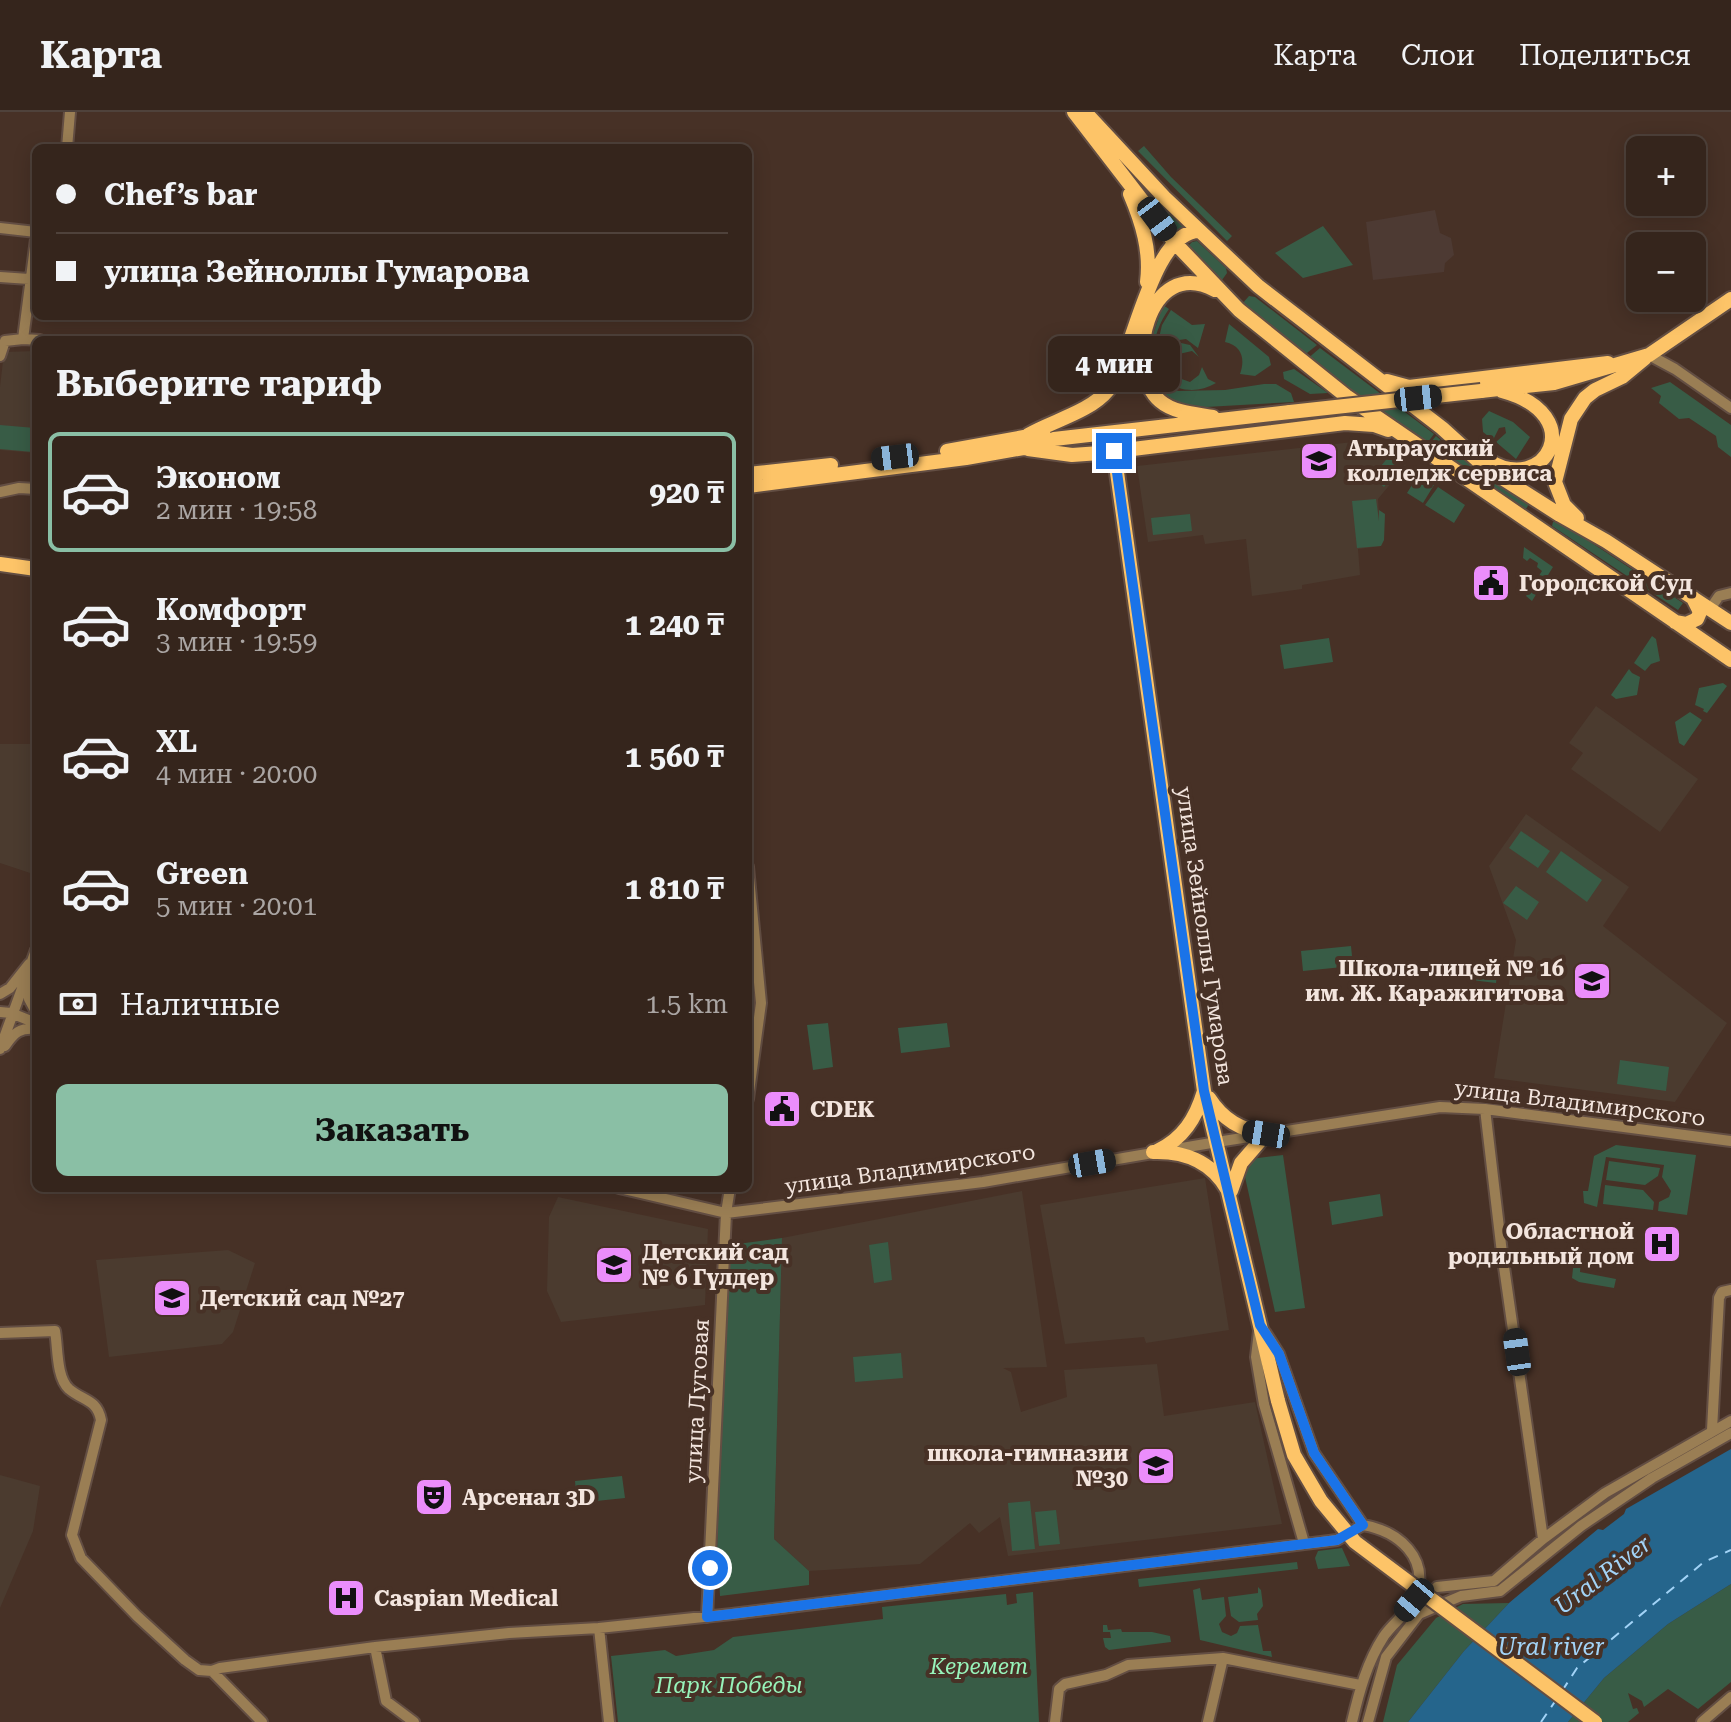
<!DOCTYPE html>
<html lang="ru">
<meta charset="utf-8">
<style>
:root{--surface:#35251c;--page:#403129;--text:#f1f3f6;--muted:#aaa5a3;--line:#4f423b;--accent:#8abfa5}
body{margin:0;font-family:"Roboto Serif",serif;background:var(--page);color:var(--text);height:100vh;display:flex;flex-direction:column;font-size:30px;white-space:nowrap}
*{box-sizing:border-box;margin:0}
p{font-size:26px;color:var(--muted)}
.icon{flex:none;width:44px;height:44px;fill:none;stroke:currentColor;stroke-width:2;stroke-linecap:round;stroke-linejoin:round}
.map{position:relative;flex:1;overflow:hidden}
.sheet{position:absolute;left:32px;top:224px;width:720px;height:856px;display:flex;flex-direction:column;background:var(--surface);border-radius:12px;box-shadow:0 4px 20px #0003,0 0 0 2px var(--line)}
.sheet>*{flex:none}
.hud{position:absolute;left:32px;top:32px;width:720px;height:176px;border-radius:12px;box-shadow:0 4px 20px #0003,0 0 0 2px var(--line);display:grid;align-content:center;height:176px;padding:0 24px;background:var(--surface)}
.controls{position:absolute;left:1626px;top:24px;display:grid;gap:16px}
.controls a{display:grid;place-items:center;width:80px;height:80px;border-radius:12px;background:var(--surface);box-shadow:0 4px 20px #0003,0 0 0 2px var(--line);font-size:40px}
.end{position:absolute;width:36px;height:36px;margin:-18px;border:10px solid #1a73e8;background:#fff;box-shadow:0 0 0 4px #fff}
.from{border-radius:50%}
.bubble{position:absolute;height:56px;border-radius:12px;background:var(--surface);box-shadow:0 4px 20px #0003,0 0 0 2px var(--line);font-size:26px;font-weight:700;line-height:56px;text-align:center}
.car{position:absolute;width:24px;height:48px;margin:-24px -12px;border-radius:10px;box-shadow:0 0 6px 2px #0007;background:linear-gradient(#222 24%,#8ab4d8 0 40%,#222 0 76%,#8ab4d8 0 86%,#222 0)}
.hud b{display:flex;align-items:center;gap:28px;height:76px;font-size:30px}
.hud b+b{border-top:2px solid var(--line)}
.hud i{width:20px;height:20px;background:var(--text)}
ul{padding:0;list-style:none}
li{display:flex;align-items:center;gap:24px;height:120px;margin:0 16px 12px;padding:0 8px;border:4px solid transparent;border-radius:12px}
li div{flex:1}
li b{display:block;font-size:30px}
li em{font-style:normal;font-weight:700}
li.selected{border-color:var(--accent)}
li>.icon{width:72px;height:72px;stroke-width:1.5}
h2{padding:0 24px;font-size:36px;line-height:96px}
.pay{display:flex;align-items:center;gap:20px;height:88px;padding:0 24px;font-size:30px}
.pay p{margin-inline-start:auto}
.button{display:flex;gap:16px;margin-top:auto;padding:16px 24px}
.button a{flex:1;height:92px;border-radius:12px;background:var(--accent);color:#111;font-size:32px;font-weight:700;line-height:92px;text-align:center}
header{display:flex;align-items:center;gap:48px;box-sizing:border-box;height:112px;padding:0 40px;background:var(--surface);border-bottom:2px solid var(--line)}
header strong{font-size:38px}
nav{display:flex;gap:44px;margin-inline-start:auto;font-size:28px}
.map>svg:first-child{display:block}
</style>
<header>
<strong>Карта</strong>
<nav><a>Карта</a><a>Слои</a><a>Поделиться</a></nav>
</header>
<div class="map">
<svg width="1731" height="1610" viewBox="0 0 1731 1610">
<rect width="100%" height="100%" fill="#473126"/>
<path fill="#4d3a33" d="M1435,98L1440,121L1451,126L1454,143L1445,151L1444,160L1373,168L1366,110Z"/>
<path fill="#4b3b2f" d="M36,239V341L0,338V275L4,240Z
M1371,328L1406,353L1378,387L1381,434L1358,437L1360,463L1302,473V477L1252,484L1246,427L1205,432L1203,423L1148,430L1137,354Z
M1596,594L1698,667L1660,720L1571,657L1583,641L1569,631Z
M0,632H36V763L0,751Z
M1526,702L1629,775L1603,814L1727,911L1675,990L1494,966L1516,828L1489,754Z
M1205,1066L1229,1218L1146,1231L1144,1225L1065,1232L1040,1093Z
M1022,1079L1047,1255L1003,1256L1011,1260L1021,1300L1067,1285L1064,1258L1157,1252L1164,1304L1255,1290L1282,1412L1008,1444L1000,1405L979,1421L970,1411L920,1452L809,1459L774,1427L782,1126Z
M558,1085L708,1117L705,1193L561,1210L547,1179L549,1105Z
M228,1138L255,1151L233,1220L222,1232L109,1245L96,1148Z
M0,1363L40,1374L33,1419L0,1496Z"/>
<path fill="#385c46" d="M1111,33L1186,114L1176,122Z
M1144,34L1171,65L1232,124L1227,129L1138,39Z
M1323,114L1353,153L1303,166L1275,141Z
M1197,129L1226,156L1227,161L1222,168L1219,169L1187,135L1192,130Z
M1249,184L1255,185L1317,233L1302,245L1242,192Z
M1163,193L1169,197C1149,225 1145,262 1178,279L1225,278L1264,272H1276L1291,281L1294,290L1206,295L1172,292L1153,277L1146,243Z
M1171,198L1192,213L1205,212L1198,236L1186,227L1179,228L1172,234L1158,230L1162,213Z
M1229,212L1269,245L1271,253L1255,264L1240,262C1245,248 1243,234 1225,230Z
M1181,231L1190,233L1199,245L1192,239L1179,242L1172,253L1176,265L1190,270L1199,263L1202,255L1208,267L1216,271C1186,289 1149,270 1158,234L1171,239Z
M1320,236L1434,322L1428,330L1306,248Z
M1294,257L1328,281L1310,282L1284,267L1283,260Z
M1670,270L1731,313V345L1718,335L1716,324L1689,306L1679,307L1659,291L1661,284L1651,276Z
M1489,299L1513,310L1530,325L1516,347L1496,330L1506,321L1505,315L1499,316L1493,328L1483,320L1482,307Z
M0,313L35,316L33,340L0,337Z
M1436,324L1481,362L1529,392L1526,397L1430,331Z
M1390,343L1402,352L1384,375L1372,365Z
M1419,362L1434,373L1423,391L1407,381Z
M1438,375L1465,393L1454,411L1425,393Z
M1376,387L1379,409V398L1385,402L1384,428L1381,434L1357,436L1352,389Z
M1190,402L1192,419L1153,423L1151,406Z
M1557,408L1683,491L1678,498L1552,414L1553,410Z
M1524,435L1553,455L1532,489L1526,484L1542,459L1537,455L1538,451L1530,446L1527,449L1523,446Z
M1652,524L1656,527L1660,549L1651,552L1645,559L1634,551Z
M1329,526L1333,550L1284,557L1280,533Z
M1629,557L1632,561L1640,565L1637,583L1616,587L1611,583Z
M1723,571L1727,574L1707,601L1703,599L1704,597L1695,593L1699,576Z
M1690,600L1702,608L1684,634L1679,631L1675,610Z
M1521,719L1550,739L1538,756L1509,736Z
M1561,739L1602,768L1587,790L1546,760Z
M1516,774L1539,790L1527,808L1503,791Z
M1351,834L1353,854L1303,859L1301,839Z
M1473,850L1498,853L1496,871L1471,868Z
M828,911L833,955L813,958L807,913Z
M947,911L950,935L901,941L898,916Z
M1620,948L1669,955L1666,979L1617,972Z
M1616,1033L1696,1043L1687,1103L1658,1099L1659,1090L1669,1085L1671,1079L1662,1065L1664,1053L1606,1045L1597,1095L1584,1091L1583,1079H1588L1594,1044Z
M1283,1043L1305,1196L1275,1200L1245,1065L1250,1047Z
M1609,1049L1660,1056L1658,1064L1645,1073L1606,1068Z
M1605,1073L1643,1078L1654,1090L1653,1098L1603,1092Z
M1380,1082L1383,1104L1332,1113L1329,1090Z
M782,1126L774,1427L809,1459V1473L720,1484L719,1465H716L719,1383L716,1381L730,1133Z
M888,1130L892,1168L874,1171L869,1133Z
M1574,1147L1581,1148L1580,1160L1616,1167L1614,1176L1579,1170L1572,1166Z
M901,1241L903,1266L855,1270L853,1245Z
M622,1364L625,1386L577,1391L575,1369Z
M1030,1389L1035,1437L1012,1439L1008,1391Z
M1056,1398L1060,1432L1039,1434L1035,1400Z
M1342,1436L1350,1454L1318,1457L1315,1446L1318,1439Z
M1297,1450L1298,1457L1139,1475L1138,1467Z
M1731,1472V1570L1698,1597L1668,1577L1644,1595L1642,1589L1628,1581L1633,1597L1637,1596L1639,1601L1628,1610H1568L1604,1566L1668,1512Z
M1258,1475L1261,1478L1263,1494L1257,1502L1258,1508L1239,1510L1231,1504L1228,1485L1258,1481Z
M1200,1476L1202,1488L1224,1485L1226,1504L1219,1512L1222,1520L1231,1524L1237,1521L1240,1514L1258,1513L1263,1539H1271L1272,1545L1200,1528L1193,1478Z
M1033,1480L1039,1610H618L611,1544L665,1538L676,1544L714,1538L733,1525L883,1507L882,1495L1006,1482L1007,1493L1017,1491L1016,1482Z
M1509,1491L1464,1539L1408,1610H1383L1397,1553L1436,1506L1463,1492Z
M1103,1513H1107L1108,1518L1121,1517L1122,1520H1152L1170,1524L1171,1530L1109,1538L1105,1535L1103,1526H1111L1110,1520H1103Z"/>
<path fill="#25658c" d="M1731,1337V1472L1668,1512L1604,1566L1568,1610H1408L1464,1539L1509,1491L1598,1417L1603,1418L1624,1402L1626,1397Z"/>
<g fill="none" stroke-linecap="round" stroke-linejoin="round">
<path stroke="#a2d3f7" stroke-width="2" stroke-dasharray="10 8" stroke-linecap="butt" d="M1562,1579L1577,1556L1704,1450L1731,1438
M1541,1610L1556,1588"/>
<defs>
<path id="minor" d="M67,36L70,0
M0,116L36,120
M0,165L29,167
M23,227L40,228
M1649,243L1675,257L1731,296
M0,244L5,229L23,227L36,127
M0,380L19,376L36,377
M1710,497L1719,484L1731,481
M748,755L761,891L748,987
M32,858L29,887L36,900
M0,882L10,876L29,852
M0,900L11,901L36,911
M5,934C14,921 20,915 36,917
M0,937L36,838
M1485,997L1502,1141L1543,1427
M619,1076L726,1101L983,1070L1217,1030L1440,995L1485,997L1731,1029
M1259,1219L1256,1245L1264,1292L1304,1431
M1265,1220L1279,1242L1314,1341L1363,1413
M0,1221L55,1219C58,1235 56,1265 69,1277C83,1289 97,1287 101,1308L72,1423L81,1446L137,1504L185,1548L199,1558L212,1559L262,1610
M1712,1318L1719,1186L1722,1180L1731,1178
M1437,1475L1494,1469L1543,1427L1605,1381L1731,1309
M707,1505L726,1101L730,1076
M599,1516L609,1610
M375,1535L386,1589L414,1610
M212,1559L220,1556L375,1535L509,1521L599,1516L732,1502L1337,1428L1363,1413
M1055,1610L1059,1577L1065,1572L1106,1563L1128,1553L1223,1546L1360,1573
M1208,1610L1223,1546
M1352,1610C1359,1580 1367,1550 1384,1524C1393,1511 1409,1500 1415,1486C1431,1446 1398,1419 1363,1413
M1368,1610L1386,1545L1419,1502L1461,1484L1500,1479L1581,1414L1652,1366L1731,1321
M1702,1610L1731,1585"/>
<path id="major" d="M1074,0L1175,131L1239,198L1346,284L1731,548
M1085,0L1164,85L1258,174L1442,316L1485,355L1560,403L1606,429L1731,511
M1130,82C1142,110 1151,139 1147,170
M1387,269L1409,275L1608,251
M1481,279L1554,271L1649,243L1731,187
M1213,305C1196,302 1174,301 1160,289C1123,257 1147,142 1215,178
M1028,323C1052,309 1090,300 1108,278C1134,245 1150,120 1199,119
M1028,337L1072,343L1100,341L1345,311L1374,313L1388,318
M947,339L1024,325H1045
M1114,339L1204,979L1278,1289
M1488,348C1545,385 1591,303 1502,279
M748,362L831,353
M748,374L966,346L1041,333L1054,327L1290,300
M1577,406L1564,393L1555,370L1571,307L1585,286L1595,278L1622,265L1645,246
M0,452L36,457
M1675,510L1686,512L1697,507L1700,500L1693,486
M1209,986C1223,1008 1241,1018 1266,1022
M1157,1039C1183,1027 1196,1006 1204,979
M1153,1040C1183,1039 1211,1049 1227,1077
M1231,1079L1241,1051L1266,1022"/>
</defs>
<use href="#minor" stroke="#634e43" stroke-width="14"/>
<use href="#major" stroke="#634e43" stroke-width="18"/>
<use href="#minor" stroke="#9a7e54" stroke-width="10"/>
<use href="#major" stroke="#fdc468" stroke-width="14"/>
<defs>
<path id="major-bridge" d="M1290,300L1481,279
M1278,1289L1294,1343L1321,1389L1355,1430L1595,1610"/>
</defs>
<use href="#major-bridge" stroke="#634e43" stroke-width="18" stroke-linecap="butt"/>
<use href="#major-bridge" stroke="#fdc468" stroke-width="14"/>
</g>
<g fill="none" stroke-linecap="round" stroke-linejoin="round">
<path stroke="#1a73e8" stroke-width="10" d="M710,1456L707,1505L1337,1428L1363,1413L1314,1341L1279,1242L1260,1213L1204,979L1114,339"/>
</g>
<defs>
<symbol id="university-square" viewBox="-11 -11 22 22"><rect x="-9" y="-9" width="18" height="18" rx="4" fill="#eb8dfb" stroke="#473126"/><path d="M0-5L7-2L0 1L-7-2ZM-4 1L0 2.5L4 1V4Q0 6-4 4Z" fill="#111"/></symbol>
<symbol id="civic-square" viewBox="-11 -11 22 22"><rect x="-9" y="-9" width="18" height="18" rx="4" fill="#eb8dfb" stroke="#473126"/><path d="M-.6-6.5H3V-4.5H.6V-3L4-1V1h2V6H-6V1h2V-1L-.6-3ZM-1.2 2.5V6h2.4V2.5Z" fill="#111"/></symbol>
<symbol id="school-square" viewBox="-11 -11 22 22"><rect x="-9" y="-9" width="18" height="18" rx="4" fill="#eb8dfb" stroke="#473126"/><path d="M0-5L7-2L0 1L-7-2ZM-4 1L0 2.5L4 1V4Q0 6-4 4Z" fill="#111"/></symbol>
<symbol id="hospital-square" viewBox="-11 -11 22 22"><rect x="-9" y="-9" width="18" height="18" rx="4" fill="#eb8dfb" stroke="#473126"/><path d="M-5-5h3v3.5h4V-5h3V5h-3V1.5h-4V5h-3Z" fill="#111"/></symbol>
<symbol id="theatre-square" viewBox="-11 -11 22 22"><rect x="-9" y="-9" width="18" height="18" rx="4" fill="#eb8dfb" stroke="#473126"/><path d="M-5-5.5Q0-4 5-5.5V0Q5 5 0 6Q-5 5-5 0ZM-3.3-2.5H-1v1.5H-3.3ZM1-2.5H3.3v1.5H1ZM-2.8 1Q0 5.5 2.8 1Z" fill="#111"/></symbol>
</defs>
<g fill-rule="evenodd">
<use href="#university-square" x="1297" y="327" width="44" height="44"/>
<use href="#civic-square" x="1469" y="449" width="44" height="44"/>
<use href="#school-square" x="1570" y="847" width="44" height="44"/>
<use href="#civic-square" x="760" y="975" width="44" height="44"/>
<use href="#hospital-square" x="1640" y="1110" width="44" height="44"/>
<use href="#school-square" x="592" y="1131" width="44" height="44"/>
<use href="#school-square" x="150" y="1164" width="44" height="44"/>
<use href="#school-square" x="1134" y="1332" width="44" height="44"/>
<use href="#theatre-square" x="412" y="1363" width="44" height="44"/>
<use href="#hospital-square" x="324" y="1464" width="44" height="44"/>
</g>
<g text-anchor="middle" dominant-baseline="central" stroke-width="8" stroke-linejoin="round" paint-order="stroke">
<g font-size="22" font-weight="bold" fill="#f3e5de" stroke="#473126" text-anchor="start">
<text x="1347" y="336">Атырауский<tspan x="1347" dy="25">колледж сервиса</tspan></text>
<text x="1519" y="471">Городской Суд</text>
<text x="1564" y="856" text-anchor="end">Школа-лицей № 16<tspan x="1564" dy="25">им. Ж. Каражигитова</tspan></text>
<text x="810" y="997">CDEK</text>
<text x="1634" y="1119" text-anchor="end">Областной<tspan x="1634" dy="25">родильный дом</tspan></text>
<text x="642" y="1140">Детский сад<tspan x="642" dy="25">№ 6 Гүлдер</tspan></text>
<text x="200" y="1186">Детский сад №27</text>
<text x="1128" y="1341" text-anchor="end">школа-гимназии<tspan x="1128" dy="25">№30</tspan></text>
<text x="462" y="1385">Арсенал 3D</text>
<text x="374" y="1486">Caspian Medical</text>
</g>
<g font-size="22" fill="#f3e5de" stroke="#473126">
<text transform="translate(1205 824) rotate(82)">улица Зейноллы Гумарова</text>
<text transform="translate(1580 991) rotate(7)">улица Владимирского</text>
<text transform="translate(910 1057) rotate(-8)">улица Владимирского</text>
<text transform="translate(697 1289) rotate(-87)">улица Луговая</text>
</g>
<g font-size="22" font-style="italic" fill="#97f3ba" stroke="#473126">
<text x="979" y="1554">Керемет</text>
<text x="729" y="1573">Парк Победы</text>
</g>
<g font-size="24" font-style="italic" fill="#a2d3f7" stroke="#473126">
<text transform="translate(1603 1463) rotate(-37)">Ural River</text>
<text x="1551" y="1535">Ural river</text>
</g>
</g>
</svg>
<div class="controls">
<a>+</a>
<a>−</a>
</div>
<i class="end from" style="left:710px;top:1456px"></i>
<i class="end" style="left:1114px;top:339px"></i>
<div class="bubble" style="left:1048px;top:224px;width:132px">4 мин</div>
<i class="car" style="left:1157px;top:107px;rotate:143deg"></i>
<i class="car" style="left:1418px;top:286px;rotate:84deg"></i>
<i class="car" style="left:895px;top:345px;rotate:263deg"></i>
<i class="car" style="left:1266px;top:1022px;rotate:279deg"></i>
<i class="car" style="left:1092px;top:1051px;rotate:80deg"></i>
<i class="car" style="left:1517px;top:1240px;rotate:352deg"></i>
<i class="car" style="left:1414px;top:1488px;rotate:220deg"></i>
<div class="hud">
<b><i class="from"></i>Chef’s bar</b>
<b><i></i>улица Зейноллы Гумарова</b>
</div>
<section class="sheet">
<h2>Выберите тариф</h2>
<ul>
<li class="selected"><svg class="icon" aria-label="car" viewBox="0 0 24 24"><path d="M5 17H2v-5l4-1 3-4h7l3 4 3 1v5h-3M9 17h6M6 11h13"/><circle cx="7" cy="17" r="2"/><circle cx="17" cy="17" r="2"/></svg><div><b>Эконом</b><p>2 мин · 19:58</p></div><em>920 ₸</em></li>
<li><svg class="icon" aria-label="car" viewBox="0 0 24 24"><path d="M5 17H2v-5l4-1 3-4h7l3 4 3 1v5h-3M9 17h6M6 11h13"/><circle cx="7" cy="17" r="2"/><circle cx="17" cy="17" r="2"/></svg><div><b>Комфорт</b><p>3 мин · 19:59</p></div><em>1 240 ₸</em></li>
<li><svg class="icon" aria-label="car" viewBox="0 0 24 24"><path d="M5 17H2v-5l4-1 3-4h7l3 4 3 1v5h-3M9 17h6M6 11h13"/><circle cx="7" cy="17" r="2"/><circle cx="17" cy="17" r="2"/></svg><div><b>XL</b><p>4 мин · 20:00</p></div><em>1 560 ₸</em></li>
<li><svg class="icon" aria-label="car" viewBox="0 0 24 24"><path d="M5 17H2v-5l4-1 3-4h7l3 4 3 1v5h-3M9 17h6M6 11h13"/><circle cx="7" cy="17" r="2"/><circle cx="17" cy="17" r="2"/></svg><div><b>Green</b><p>5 мин · 20:01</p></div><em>1 810 ₸</em></li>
</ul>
<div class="pay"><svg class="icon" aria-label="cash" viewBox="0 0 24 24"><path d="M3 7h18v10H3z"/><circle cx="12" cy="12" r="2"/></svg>Наличные<p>1.5 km</p></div>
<div class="button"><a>Заказать</a></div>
</section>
</div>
